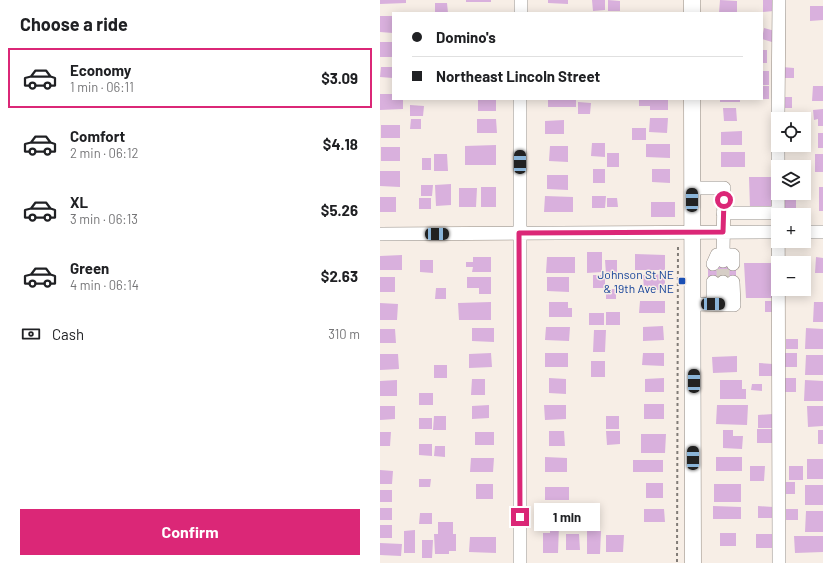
<!DOCTYPE html>
<meta charset="utf-8">
<style>
:root{--surface:#fff;--page:#f2f2f2;--text:#202124;--muted:#757577;--line:#e0e0e0;--accent:#db2777}
body{margin:0;font-family:Barlow,sans-serif;background:var(--page);color:var(--text);height:100vh;display:flex;flex-direction:column;font-size:15px;white-space:nowrap}
*{box-sizing:border-box;margin:0}
p{font-size:13px;color:var(--muted)}
.icon{flex:none;width:22px;height:22px;fill:none;stroke:currentColor;stroke-width:2;stroke-linecap:round;stroke-linejoin:round}
.map{position:relative;flex:1;overflow:hidden}
.sheet{display:flex;flex-direction:column;background:var(--surface);width:380px}
.sheet>*{flex:none}
.guide{position:absolute;left:12px;top:12px;width:371px;height:88px;border-radius:0px;box-shadow:0 2px 10px #0003;display:grid;align-content:center;height:88px;padding:0 20px;background:var(--surface)}
.tools{position:absolute;left:391px;top:112px;display:grid;gap:8px}
.tools a{display:grid;place-items:center;width:40px;height:40px;border-radius:0px;background:var(--surface);box-shadow:0 2px 10px #0003;font-size:20px}
.end{position:absolute;width:18px;height:18px;margin:-9px;border:5px solid #db2777;background:#fff;box-shadow:0 0 0 2px #fff}
.from{border-radius:50%}
.bubble{position:absolute;height:28px;border-radius:0px;background:var(--surface);box-shadow:0 2px 10px #0003;font-size:13px;font-weight:700;line-height:28px;text-align:center}
.car{position:absolute;width:12px;height:24px;margin:-12px -6px;border-radius:5px;box-shadow:0 0 3px 1px #0007;background:linear-gradient(#222 24%,#8ab4d8 0 40%,#222 0 76%,#8ab4d8 0 86%,#222 0)}
.guide b{display:flex;align-items:center;gap:14px;height:38px;font-size:15px}
.guide b+b{border-top:1px solid var(--line)}
.guide i{width:10px;height:10px;background:var(--text)}
ul{padding:0;list-style:none}
li{display:flex;align-items:center;gap:12px;height:60px;margin:0 8px 6px;padding:0 12px;border:2px solid transparent;border-radius:0px}
li div{flex:1}
li b{display:block;font-size:15px}
li em{font-style:normal;font-weight:700}
li.active{border-color:var(--accent)}
li>.icon{width:36px;height:36px;stroke-width:1.5}
h2{padding:0 20px;font-size:18px;line-height:48px}
.pay{display:flex;align-items:center;gap:10px;height:44px;padding:0 20px;font-size:15px}
.pay p{margin-inline-start:auto}
.primary-button{display:flex;gap:8px;margin-top:auto;padding:8px 20px}
.primary-button a{flex:1;height:46px;border-radius:0px;background:var(--accent);color:#fff;font-size:16px;font-weight:700;line-height:46px;text-align:center}
main{display:flex;flex:1;min-height:0}
.map>svg:first-child{display:block}
</style>
<main>
<section class="sheet">
<h2>Choose a ride</h2>
<ul>
<li class="active"><svg class="icon" aria-label="car" viewBox="0 0 24 24"><path d="M5 17H2v-5l4-1 3-4h7l3 4 3 1v5h-3M9 17h6M6 11h13"/><circle cx="7" cy="17" r="2"/><circle cx="17" cy="17" r="2"/></svg><div><b>Economy</b><p>1 min · 06:11</p></div><em>$3.09</em></li>
<li><svg class="icon" aria-label="car" viewBox="0 0 24 24"><path d="M5 17H2v-5l4-1 3-4h7l3 4 3 1v5h-3M9 17h6M6 11h13"/><circle cx="7" cy="17" r="2"/><circle cx="17" cy="17" r="2"/></svg><div><b>Comfort</b><p>2 min · 06:12</p></div><em>$4.18</em></li>
<li><svg class="icon" aria-label="car" viewBox="0 0 24 24"><path d="M5 17H2v-5l4-1 3-4h7l3 4 3 1v5h-3M9 17h6M6 11h13"/><circle cx="7" cy="17" r="2"/><circle cx="17" cy="17" r="2"/></svg><div><b>XL</b><p>3 min · 06:13</p></div><em>$5.26</em></li>
<li><svg class="icon" aria-label="car" viewBox="0 0 24 24"><path d="M5 17H2v-5l4-1 3-4h7l3 4 3 1v5h-3M9 17h6M6 11h13"/><circle cx="7" cy="17" r="2"/><circle cx="17" cy="17" r="2"/></svg><div><b>Green</b><p>4 min · 06:14</p></div><em>$2.63</em></li>
</ul>
<div class="pay"><svg class="icon" aria-label="cash" viewBox="0 0 24 24"><path d="M3 7h18v10H3z"/><circle cx="12" cy="12" r="2"/></svg>Cash<p>310 m</p></div>
<div class="primary-button"><a>Confirm</a></div>
</section>
<div class="map">
<svg width="443" height="563" viewBox="0 0 443 563">
<rect width="100%" height="100%" fill="#f7eee6"/>
<path fill="#d9b0dd" d="M0,0H26V3L0,4Z
M86,0H111V2H86Z
M168,0H188V4L168,3Z
M212,0H225V10L213,11Z
M228,0L240,1V11H228Z
M340,0L357,1V13H339Z
M383,0H394V11L383,12Z
M55,3H67L68,13H55Z
M430,6H443V20L430,21Z
M0,16H13V33L0,32Z
M384,28L395,31L392,42L382,39Z
M0,42H13V57H0Z
M382,50H387V63H382Z
M1,67H13V78L0,77Z
M402,67L414,68V78H401Z
M382,71H389V85H382Z
M382,86H389V99H382Z
M433,86H443V101H432Z
M0,94H13V99H23V109L0,110Z
M402,97H412V108H402Z
M98,99H116V111H98Z
M168,99H196V107H168Z
M259,99H288V110H270V106H259Z
M340,99H360V102H340Z
M198,102L211,103L210,114H198Z
M30,105L44,106L43,116H30Z
M343,108H356L357,121H344Z
M443,109V126H438V119L434,120L433,110Z
M270,118H288L287,133L269,132Z
M31,119H41V129H30Z
M97,119H116L117,133H97Z
M184,120V134H165V121Z
M1,125H20V138H1Z
M252,128H266V140H252Z
M362,131V145H341V132Z
M438,133H443V148H438Z
M212,143H225V157L211,156Z
M266,144H290V158L266,157Z
M116,145V165H85V146Z
M170,146H188V162L169,161Z
M1,147H20V161H1Z
M341,152H365V167H341Z
M227,153H239V167H227Z
M54,154H67L68,171H54Z
M435,154H443V172H435Z
M42,158H51V170H42Z
M213,169H225V183H213Z
M272,169H290V183L272,182Z
M0,171H20V187L0,186Z
M167,175H188V190L167,189Z
M369,177H392L393,208H370Z
M71,184V205L56,206L55,185Z
M41,185H53L52,196H41Z
M101,187H116V207H101Z
M439,187H443V211H439Z
M79,188H97L96,207H79Z
M165,196L193,197V212H164Z
M212,196H226L225,208H212Z
M0,197H16V212H0Z
M39,198H51V209H39Z
M227,198H237L238,207H227Z
M416,198V215H402L401,199Z
M271,202H295V217H271Z
M207,252H222V272L207,273Z
M255,254L285,255V270H255Z
M22,255V270H0V256Z
M93,257H111V272H92L93,267H86V262H93Z
M167,257H195V273H166Z
M436,257L443,258V273H435Z
M412,259H428L427,280H424V263H412Z
M40,260H53V273L40,272Z
M225,260H237V273L226,274Z
M364,263H393L392,298H366Z
M328,264H356V282H328Z
M285,274V290H264L263,275Z
M213,275H225V288H213Z
M0,277H15V292H0Z
M87,277H111V294H99V288H87Z
M167,277H189V292L167,291Z
M56,288H66V299H55Z
M226,289H236V299H226Z
M260,301H285V313H259Z
M385,301H394V312H385Z
M111,302V320H79L78,303Z
M169,302H188V308H192V317H169Z
M434,302H443V322H433Z
M0,303L18,304L17,320H0Z
M226,312H240V325H226Z
M209,313H224V325H209Z
M283,326L284,340L263,341V327Z
M166,327H190L189,341L165,340Z
M92,328H114V342L92,341Z
M426,328L443,329V349H425Z
M0,329H15L16,343H0Z
M214,330H226L225,352H213Z
M406,339H418V349H406Z
M111,353L112,367L89,368V354Z
M165,353H188V367H165Z
M263,353H284V366L262,365Z
M404,353H417V367H404Z
M0,354H18L19,369L0,370Z
M426,355H443V375H425Z
M357,356V372L333,373L332,357Z
M211,361H225V377H211Z
M379,363L393,364V376H379Z
M54,365H67V378H54Z
M169,378L186,379V394L169,393Z
M284,378V392H265V379Z
M401,378H416V392H401Z
M92,379H105V395H91Z
M17,380V396H0V381Z
M340,380H362V389H366V399H340Z
M425,380L443,381V401H424Z
M372,384H382V391L371,390Z
M39,393H53V405H39Z
M264,404H284V419H264Z
M109,405V418L92,419V406Z
M164,405H186V419L165,420Z
M337,405H368L367,425L336,424Z
M0,406H15V419L0,420Z
M427,406H443V426L428,427Z
M393,414V428H378V415Z
M54,416H66V430H53Z
M226,416H239V429H226Z
M39,418H52V429H39Z
M377,429H394V443H377Z
M343,430H353V436H363L362,449L343,448Z
M438,430H443V444H438Z
M169,431H184L185,446H169Z
M226,431H240V444L227,445Z
M0,432H11L10,446H0Z
M95,432H114V445H95Z
M261,434H286L285,453H261Z
M39,444H52V456L39,455Z
M55,446H65V457L54,456Z
M165,457L187,458V472H165Z
M336,457H362V471H336Z
M91,458H114L113,472H90Z
M427,459H443V479H427Z
M253,460H283V472H253Z
M370,466H385L384,481H370Z
M409,466H423V480H409Z
M0,470L13,471L12,484H0Z
M39,479H51L50,487H39Z
M401,482H415V494H401Z
M266,483H283V498H266Z
M96,484H113V499H96Z
M334,484H361V502H334Z
M425,485H443V505H425Z
M165,487H189V500H165Z
M0,490H12V502H0Z
M333,506L361,507V519H333Z
M378,506L393,507V518H378Z
M0,508H12V520H0Z
M264,509H284L285,522H264Z
M406,509H418V520H406Z
M426,511H443V532H425Z
M40,513H52V524H39Z
M58,522H73V534H76V551H69V554H55L54,534H58Z
M0,525H12V538H0Z
M170,525H179L178,553H163V533H170Z
M35,530V553H24V531Z
M207,531H221L220,554H207Z
M340,533H356V546H340Z
M186,534H199L200,550H186Z
M376,534H393V548H376Z
M226,535H244L243,552H226Z
M414,536H443V552L415,553Z
M90,537H116V553L89,552Z
M42,540H53L52,558H42Z
M0,543L22,544L21,556L0,555Z"/>
<g fill="none" stroke-linecap="round" stroke-linejoin="round">
<path stroke="#d6cec6" stroke-width="13" stroke-dasharray="13 6" stroke-linecap="butt" d="M343,282V264"/>
<defs>
<path id="minor" d="M141,13V0
M398,119L399,0
M398,134L399,563
M313,188H344L343,255H353V264
M343,213H398
M424,232H443
M0,234L398,232
M333,264L337,255H343V261
M333,282V304
M343,282V304
M314,304L354,305L353,282
M140,563V99"/>
<path id="major" d="M312,0V13
M312,99L313,563"/>
</defs>
<use href="#minor" stroke="#918981" stroke-width="14"/>
<use href="#major" stroke="#918981" stroke-width="17"/>
<path stroke="#827c77" stroke-width="2" stroke-dasharray="3 3" stroke-linecap="butt" d="M297,562L298,244"/>
<use href="#minor" stroke="#fff" stroke-width="13"/>
<use href="#major" stroke="#fff" stroke-width="16"/>
</g>
<g fill="none" stroke-linecap="round" stroke-linejoin="round">
<path stroke="#db2777" stroke-width="5" d="M140,517L139,233L343,232L344,200"/>
</g>
<rect fill="#1a4fb4" stroke="#f7eee6" stroke-width="1.5" x="298" y="277" width="8" height="8" rx="2"/>
<g text-anchor="middle" dominant-baseline="central" stroke-width="3" stroke-linejoin="round" paint-order="stroke">
<g font-size="12" fill="#164399" stroke="#f7eee6" text-anchor="end">
<text x="294" y="274">Johnson St NE<tspan x="294" dy="14">&amp; 19th Ave NE</tspan></text>
</g>
</g>
</svg>
<div class="tools">
<a><svg class="icon" aria-label="locate" viewBox="0 0 24 24"><circle cx="12" cy="12" r="6"/><path d="M12 2v4M12 18v4M2 12h4M18 12h4"/></svg></a>
<a><svg class="icon" aria-label="layers" viewBox="0 0 24 24"><path d="M12 4l9 5-9 5-9-5zM3 14l9 5 9-5"/></svg></a>
<a>+</a>
<a>−</a>
</div>
<i class="end from" style="left:344px;top:200px"></i>
<i class="end" style="left:140px;top:517px"></i>
<div class="bubble" style="left:154px;top:503px;width:66px">1 min</div>
<i class="car" style="left:140px;top:162px;rotate:0deg"></i>
<i class="car" style="left:312px;top:200px;rotate:0deg"></i>
<i class="car" style="left:57px;top:234px;rotate:90deg"></i>
<i class="car" style="left:333px;top:304px;rotate:90deg"></i>
<i class="car" style="left:314px;top:381px;rotate:0deg"></i>
<i class="car" style="left:313px;top:458px;rotate:0deg"></i>
<div class="guide">
<b><i class="from"></i>Domino's</b>
<b><i></i>Northeast Lincoln Street</b>
</div>
</div>
</main>
